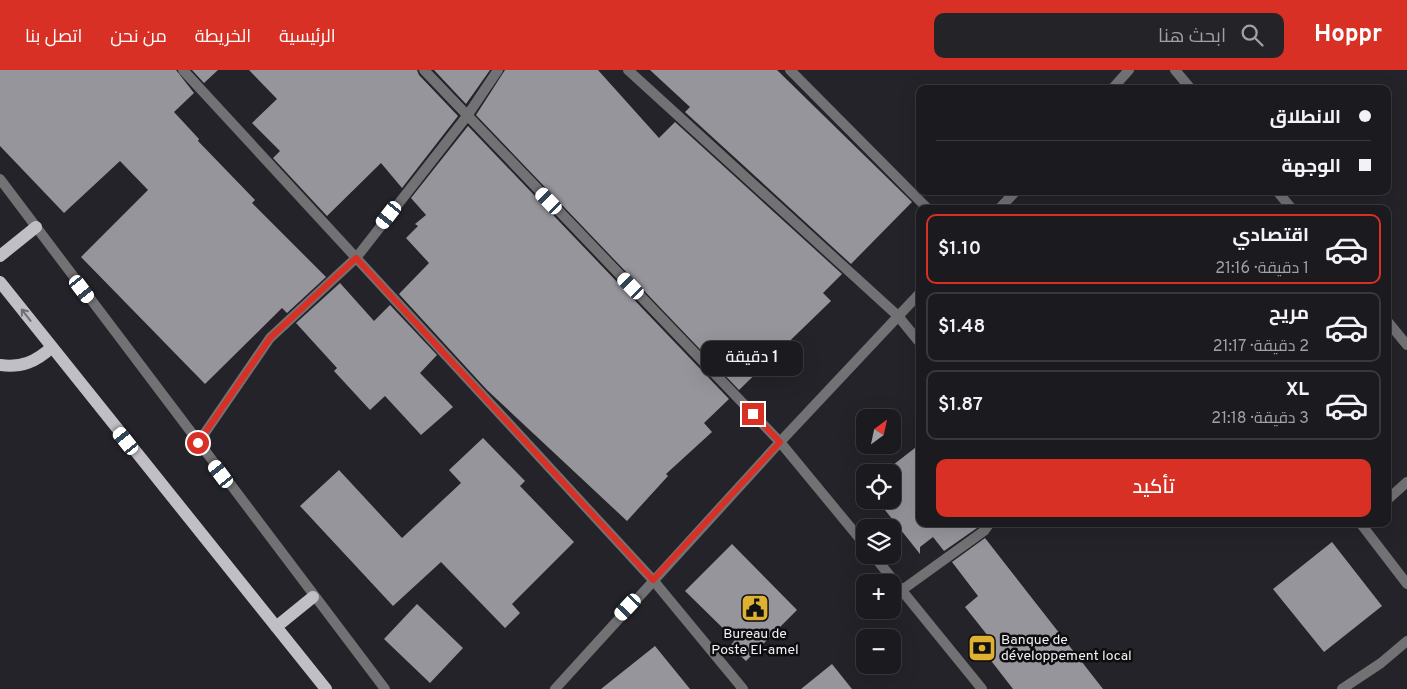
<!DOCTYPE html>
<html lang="ar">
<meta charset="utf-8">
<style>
:root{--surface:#1b1a1f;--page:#242328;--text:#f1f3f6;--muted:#a0a1a4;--line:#39383d;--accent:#d93025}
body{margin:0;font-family:Overpass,Cairo,sans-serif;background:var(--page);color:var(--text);direction:rtl;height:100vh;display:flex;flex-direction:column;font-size:19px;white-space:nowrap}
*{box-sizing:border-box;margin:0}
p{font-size:16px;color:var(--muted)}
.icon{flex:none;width:28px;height:28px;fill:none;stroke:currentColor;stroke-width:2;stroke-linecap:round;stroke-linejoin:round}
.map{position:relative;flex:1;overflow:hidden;direction:ltr}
.sheet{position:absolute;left:916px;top:135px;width:475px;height:322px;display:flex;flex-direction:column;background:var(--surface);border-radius:10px;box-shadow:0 5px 20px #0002,0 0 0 1px var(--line);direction:rtl}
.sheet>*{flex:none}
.top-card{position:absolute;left:916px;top:15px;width:475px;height:110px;border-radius:10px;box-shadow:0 5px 20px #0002,0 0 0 1px var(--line);direction:rtl;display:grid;align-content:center;height:110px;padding:0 20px;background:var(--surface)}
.needle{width:32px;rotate:33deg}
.fabs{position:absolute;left:856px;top:339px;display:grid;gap:10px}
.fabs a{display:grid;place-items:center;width:45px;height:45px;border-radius:10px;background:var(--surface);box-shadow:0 5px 20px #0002,0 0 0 1px var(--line);font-size:25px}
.end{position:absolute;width:22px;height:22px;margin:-11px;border:6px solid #d93025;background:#fff;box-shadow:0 0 0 2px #fff}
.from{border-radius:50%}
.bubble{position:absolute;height:35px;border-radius:10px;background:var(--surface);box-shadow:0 5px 20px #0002,0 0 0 1px var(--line);font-size:16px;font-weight:600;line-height:35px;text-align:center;direction:rtl}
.car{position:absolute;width:15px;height:30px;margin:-15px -8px;border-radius:6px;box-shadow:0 0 4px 1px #0007;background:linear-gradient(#fff 24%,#345 0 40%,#fff 0 76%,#345 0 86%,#fff 0)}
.top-card b{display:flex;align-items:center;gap:18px;height:48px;font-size:19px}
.top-card b+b{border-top:1px solid var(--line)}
.top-card i{width:12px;height:12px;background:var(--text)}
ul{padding:9px 0 0;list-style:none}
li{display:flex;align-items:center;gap:15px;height:70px;margin:0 10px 8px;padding:0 10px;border:2px solid var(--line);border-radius:10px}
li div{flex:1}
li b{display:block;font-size:19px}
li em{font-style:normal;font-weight:600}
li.active{border-color:var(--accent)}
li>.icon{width:45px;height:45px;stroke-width:1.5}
.button{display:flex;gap:10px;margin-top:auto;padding:10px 20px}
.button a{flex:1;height:58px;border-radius:10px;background:var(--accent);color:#fff;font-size:20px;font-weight:600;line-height:58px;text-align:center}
header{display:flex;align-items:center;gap:30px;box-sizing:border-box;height:70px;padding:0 25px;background:var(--accent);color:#fff}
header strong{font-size:24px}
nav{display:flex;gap:28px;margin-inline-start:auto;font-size:18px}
.search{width:350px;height:45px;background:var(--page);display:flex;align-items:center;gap:12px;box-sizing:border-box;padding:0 18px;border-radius:10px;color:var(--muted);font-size:19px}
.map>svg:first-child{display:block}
</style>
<header>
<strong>Hoppr</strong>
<div class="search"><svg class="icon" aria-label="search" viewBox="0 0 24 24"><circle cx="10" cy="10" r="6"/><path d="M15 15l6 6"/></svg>ابحث هنا</div>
<nav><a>الرئيسية</a><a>الخريطة</a><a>من نحن</a><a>اتصل بنا</a></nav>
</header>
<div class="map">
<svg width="1407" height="619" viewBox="0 0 1407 619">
<rect width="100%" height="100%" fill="#242329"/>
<path fill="#97959c" d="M0,0H176L194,23L174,42L199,69L198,71L255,130L252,133L326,207L287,243L282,238L205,314L81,187L148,120L120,91L64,143L0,76Z
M192,0H218L204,13Z
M249,0H417L419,5L458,46L402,118L381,93L327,146L273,88L280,81L252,53L277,29Z
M434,0H490L466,34Z
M505,0H598L659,68L675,52L842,204L823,223L831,231L739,320L476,45Z
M650,0H777L912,132L851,194L685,42L690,37Z
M468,56L729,329L704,353L712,362L666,404L668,406L627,451L487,320L399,224L429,193L406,168L418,156L415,154L426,145L411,128Z
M340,213L374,251L390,235L437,285L420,303L453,337L421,365L385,326L370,340L334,301L337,298L296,253Z
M483,368L525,411L520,416L574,472L512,534L520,543L505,558L441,492L393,536L300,436L339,400L402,468L461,413L449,400Z
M920,374V454H974L977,458L944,481L933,467L920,477V484L877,430H892V402H884Z
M985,468L1103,619H1013L982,579L992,571L965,537L978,526L952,492Z
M1332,472L1382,536L1324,582L1273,519Z
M732,474L797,540L746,591L730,576L735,570L685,521Z
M417,534L463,578L430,613L384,569Z
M655,576L690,619H601Z
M832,594L852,619H801Z"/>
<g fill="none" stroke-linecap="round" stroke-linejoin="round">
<path stroke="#727174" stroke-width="10" d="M183,0L653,510L743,619
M424,0L780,372L555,619
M628,0L898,246L920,273
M790,0L928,139
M1175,0L1191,19
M1112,19L1129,0
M0,109L385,619
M1277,121L1292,139
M999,139L1016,121
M1388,252L1407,275
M198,373L270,268L356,188L467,46L498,0
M1388,429L1407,412
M1361,454L1407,514
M865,475L780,372L920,223
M873,485L982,619
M902,520L984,461L989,454
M1342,619L1381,593L1407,571"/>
<path stroke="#c1bfc6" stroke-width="12" d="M0,186L36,157
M0,212L326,619
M0,295C21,298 36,292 52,277
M276,557L313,527"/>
</g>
<defs><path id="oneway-shaft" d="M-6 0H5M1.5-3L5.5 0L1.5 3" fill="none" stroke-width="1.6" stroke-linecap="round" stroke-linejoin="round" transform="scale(1.25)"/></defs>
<use stroke="#706f74" href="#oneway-shaft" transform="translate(26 245) rotate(-128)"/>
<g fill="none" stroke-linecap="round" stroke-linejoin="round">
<path stroke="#d93025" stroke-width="6" d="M198,373L270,268L356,188L653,510L780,372L753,344"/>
</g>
<defs>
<symbol id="civic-square" viewBox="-11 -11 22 22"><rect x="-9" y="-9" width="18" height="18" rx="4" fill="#deb133" stroke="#0d0d0f"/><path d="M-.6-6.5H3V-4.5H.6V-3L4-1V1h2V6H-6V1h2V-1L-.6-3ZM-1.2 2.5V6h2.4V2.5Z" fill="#111"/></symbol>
<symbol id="bank-square" viewBox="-11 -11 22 22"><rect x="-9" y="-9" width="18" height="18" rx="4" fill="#deb133" stroke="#0d0d0f"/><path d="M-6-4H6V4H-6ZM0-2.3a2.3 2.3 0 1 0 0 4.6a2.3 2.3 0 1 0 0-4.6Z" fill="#111"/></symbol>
</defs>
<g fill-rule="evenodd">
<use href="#civic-square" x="739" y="522" width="32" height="32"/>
<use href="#bank-square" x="966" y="562" width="32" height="32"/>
</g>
<g text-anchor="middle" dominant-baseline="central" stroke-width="5" stroke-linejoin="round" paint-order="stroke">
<g font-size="14" fill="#f1f0f4" stroke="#0d0d0f">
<text x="755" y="564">Bureau de<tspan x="755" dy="16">Poste El-amel</tspan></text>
<text x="1001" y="570" text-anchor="start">Banque de<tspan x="1001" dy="16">développement local</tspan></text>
</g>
</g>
</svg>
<div class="fabs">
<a><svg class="needle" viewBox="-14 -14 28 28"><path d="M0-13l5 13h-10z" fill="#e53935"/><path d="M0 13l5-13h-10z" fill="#a0a1a4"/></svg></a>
<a><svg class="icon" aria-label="locate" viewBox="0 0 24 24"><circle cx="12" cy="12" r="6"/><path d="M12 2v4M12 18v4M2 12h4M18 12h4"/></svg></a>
<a><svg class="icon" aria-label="layers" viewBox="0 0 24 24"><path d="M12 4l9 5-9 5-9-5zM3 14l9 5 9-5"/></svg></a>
<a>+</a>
<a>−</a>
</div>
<i class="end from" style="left:198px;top:373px"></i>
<i class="end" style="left:753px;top:344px"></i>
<div class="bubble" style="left:701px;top:271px;width:102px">1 دقيقة</div>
<i class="car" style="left:549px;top:131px;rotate:316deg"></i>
<i class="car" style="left:389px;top:145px;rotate:218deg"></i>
<i class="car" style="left:631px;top:216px;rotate:316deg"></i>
<i class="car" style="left:82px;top:219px;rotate:143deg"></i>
<i class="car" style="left:126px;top:371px;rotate:321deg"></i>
<i class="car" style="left:221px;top:404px;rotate:323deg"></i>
<i class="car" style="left:628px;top:537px;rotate:223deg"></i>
<div class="top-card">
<b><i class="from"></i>الانطلاق</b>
<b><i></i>الوجهة</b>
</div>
<section class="sheet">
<ul>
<li class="active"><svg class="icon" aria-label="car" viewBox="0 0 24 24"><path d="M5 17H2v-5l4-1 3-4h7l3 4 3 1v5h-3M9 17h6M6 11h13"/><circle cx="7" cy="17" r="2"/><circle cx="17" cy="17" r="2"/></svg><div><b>اقتصادي</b><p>1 دقيقة · 21:16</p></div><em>$1.10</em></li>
<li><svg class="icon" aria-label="car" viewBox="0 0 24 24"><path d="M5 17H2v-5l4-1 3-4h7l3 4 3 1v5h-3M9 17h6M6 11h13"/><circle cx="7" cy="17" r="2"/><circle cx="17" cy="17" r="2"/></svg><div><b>مريح</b><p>2 دقيقة · 21:17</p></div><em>$1.48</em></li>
<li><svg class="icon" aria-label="car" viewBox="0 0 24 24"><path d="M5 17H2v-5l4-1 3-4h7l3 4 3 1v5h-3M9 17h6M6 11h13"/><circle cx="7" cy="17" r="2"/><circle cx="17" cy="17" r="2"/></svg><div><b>XL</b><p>3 دقيقة · 21:18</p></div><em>$1.87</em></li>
</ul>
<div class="button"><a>تأكيد</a></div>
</section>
</div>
